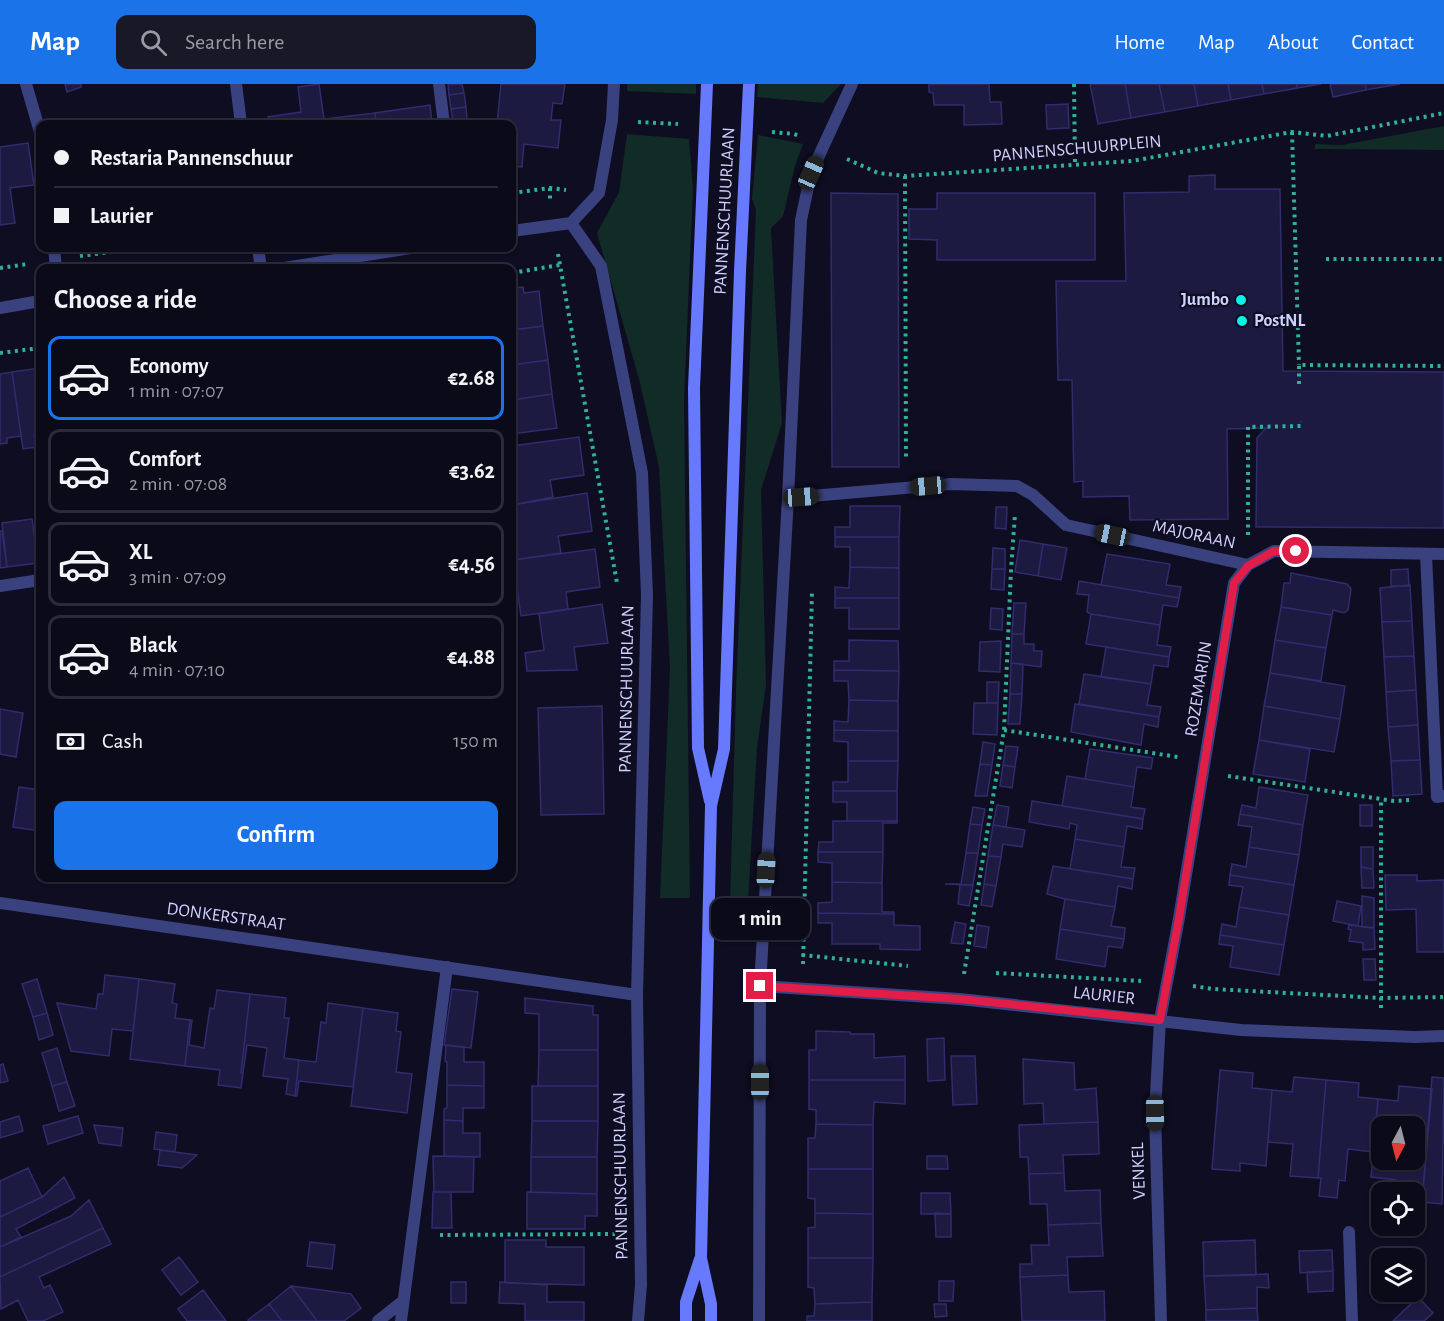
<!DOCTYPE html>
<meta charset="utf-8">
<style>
:root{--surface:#0a0a19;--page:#181826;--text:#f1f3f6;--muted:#999aa2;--line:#2a2b38;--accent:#1a73e8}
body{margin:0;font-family:"Alegreya Sans",sans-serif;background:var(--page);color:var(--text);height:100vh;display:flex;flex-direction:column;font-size:22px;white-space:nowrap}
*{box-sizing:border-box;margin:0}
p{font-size:20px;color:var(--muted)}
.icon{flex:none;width:33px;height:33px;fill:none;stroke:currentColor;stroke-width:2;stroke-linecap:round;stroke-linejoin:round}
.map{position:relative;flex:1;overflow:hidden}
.details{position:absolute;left:36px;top:180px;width:480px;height:618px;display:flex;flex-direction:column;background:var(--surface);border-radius:12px;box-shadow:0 2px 4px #0004,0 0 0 2px var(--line)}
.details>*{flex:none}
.banner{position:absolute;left:36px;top:36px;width:480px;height:132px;border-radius:12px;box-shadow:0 2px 4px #0004,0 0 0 2px var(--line);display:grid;align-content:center;height:132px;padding:0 18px;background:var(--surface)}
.needle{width:39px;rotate:187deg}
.controls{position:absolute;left:1371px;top:1032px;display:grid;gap:12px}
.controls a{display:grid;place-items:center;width:54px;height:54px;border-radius:12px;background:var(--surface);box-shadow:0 2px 4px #0004,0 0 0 2px var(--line);font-size:30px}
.end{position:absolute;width:27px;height:27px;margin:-14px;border:8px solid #e11d48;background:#fff;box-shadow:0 0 0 3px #fff}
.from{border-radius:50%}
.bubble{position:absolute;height:42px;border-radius:12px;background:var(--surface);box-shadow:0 2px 4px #0004,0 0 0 2px var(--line);font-size:20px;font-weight:700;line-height:42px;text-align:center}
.car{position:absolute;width:18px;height:36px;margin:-18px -9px;border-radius:8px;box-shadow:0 0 4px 2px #0007;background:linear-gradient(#222 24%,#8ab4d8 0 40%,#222 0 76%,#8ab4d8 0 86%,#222 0)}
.banner b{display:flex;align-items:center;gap:21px;height:57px;font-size:22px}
.banner b+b{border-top:2px solid var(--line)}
.banner i{width:15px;height:15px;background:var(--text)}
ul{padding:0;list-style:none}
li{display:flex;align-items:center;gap:18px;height:84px;margin:0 12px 9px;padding:0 6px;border:3px solid var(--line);border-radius:12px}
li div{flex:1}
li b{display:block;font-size:22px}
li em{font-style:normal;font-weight:700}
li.on{border-color:var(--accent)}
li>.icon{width:54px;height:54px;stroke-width:1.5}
h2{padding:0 18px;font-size:27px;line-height:72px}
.pay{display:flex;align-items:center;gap:15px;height:66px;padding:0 18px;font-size:22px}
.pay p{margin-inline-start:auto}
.action{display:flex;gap:12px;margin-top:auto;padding:12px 18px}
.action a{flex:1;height:69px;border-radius:12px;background:var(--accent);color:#fff;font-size:24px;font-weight:700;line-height:69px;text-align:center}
header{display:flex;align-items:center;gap:36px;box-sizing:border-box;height:84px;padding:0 30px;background:var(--accent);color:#fff}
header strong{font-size:28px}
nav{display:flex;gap:33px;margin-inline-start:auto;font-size:21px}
.search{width:420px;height:54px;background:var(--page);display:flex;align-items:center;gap:15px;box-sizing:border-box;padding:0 21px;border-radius:12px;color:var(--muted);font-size:22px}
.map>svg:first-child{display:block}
</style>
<header>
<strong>Map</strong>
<div class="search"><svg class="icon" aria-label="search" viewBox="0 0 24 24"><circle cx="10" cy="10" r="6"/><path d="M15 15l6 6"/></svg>Search here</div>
<nav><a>Home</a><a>Map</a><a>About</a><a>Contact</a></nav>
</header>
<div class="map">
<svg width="1444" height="1237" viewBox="0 0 1444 1237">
<rect width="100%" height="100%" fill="#0e0d21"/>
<path fill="#112b26" d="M627,0H696V10L627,7Z
M758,0H841L823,19L757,13Z
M1444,42V66L1315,65V60L1342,61Z
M627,50L689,55L693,105L684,316L690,814H660L670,584L659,383L639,295L597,149L619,108Z
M758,51L803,60L795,82L783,132L771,144L782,339L761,406L766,601L757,664L748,817L730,818L736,606L756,126L752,115Z"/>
<path fill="#1c1a41" stroke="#302c6d" stroke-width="1.5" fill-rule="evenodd" d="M65,0H81V3L67,8Z
M319,0L324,35L322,36L323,40H269L268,33L301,28L298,3Z
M448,0H462L464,9L449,11Z
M501,0H565L562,20L553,19L551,36H561L558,64L524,60L522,83L512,82V40H497Z
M929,0H989L990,18H1001L1002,40L964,41V21H934L933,9L929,8Z
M1090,0H1125L1131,34L1098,40Z
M1125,0H1159L1165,28L1131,34Z
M1159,0H1194L1198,22L1165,28Z
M1194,0H1228L1231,16L1198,22Z
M1228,0H1262L1264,10L1231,16Z
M1262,0H1297V4L1264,10Z
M1297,0H1321L1297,4Z
M1330,0H1365L1366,6L1333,13Z
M1365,0H1400L1366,6Z
M464,9L466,23L451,25L449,11Z
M1068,20L1069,44L1047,45L1046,21Z
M430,21L432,40H376L375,29Z
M466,23L467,36L453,38L451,25Z
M375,29L376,40H323L322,36L324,35Z
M467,36L468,40H453V38Z
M28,59L34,101L10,104L15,139L0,141V63Z
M1215,91V105H1280L1283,287L1444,288V444L1256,443L1257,354L1266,344L1227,345L1228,435L1130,436L1129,412L1083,413V397L1074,398L1072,296H1058L1056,197H1126L1124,109L1189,108V92Z
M831,109L898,110L899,383H832Z
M937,109H1095V176H937V156L909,155V125H937Z
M523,203L524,209L539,207L543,242L512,246V204Z
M543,242L548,276L512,281V246Z
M548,276L552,310L512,316V281Z
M40,284V349L34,350L36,363L23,365L12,288Z
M12,288L23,365L21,352L7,354V359L0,360V290Z
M552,310L557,344L512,350V316Z
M579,353L584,391L550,396L553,413L512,421V362Z
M587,409L592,447L558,452L561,469L513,476L512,421Z
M850,422H900L899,453H835V443H850Z
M996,423H1007L1006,445L995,444Z
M32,435L38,479L7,483L2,439Z
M0,447H2L7,483L0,484Z
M835,453H899V484L850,483V463H835Z
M1020,456L1043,460L1038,492L1015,488Z
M1043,460L1067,464L1061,496L1038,492Z
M993,464L1005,465V485H992Z
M595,465L600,503L566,508L568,525L521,532L513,476Z
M1107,470L1170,480L1166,501L1181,503L1179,514L1101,501Z
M850,483L899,484V514H835V503L849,504Z
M992,485H1005L1004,506L991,505Z
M1408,485L1409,502H1391V486Z
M1291,489L1347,500L1351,505L1348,526L1344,529L1333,526L1332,531L1281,523L1284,499H1290Z
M1079,497L1179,514L1177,523L1163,521L1160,541L1091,530L1087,528L1089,511L1077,510Z
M1410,501L1412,537L1382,538L1380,504Z
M835,514H899V545H849V524H835Z
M1014,519H1026L1024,550H1012Z
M602,520L608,559L574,563L577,586L527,587L525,569L544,566L539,530Z
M1281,523L1332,531L1326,564L1275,556Z
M991,524L1003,525L1002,546L990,545Z
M1091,530L1160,541L1157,561L1171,563L1169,573L1086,560Z
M1412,537L1414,572L1384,573L1382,538Z
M1012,550H1024V560H1034V567H1042L1041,583L1011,579Z
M849,556L898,557L899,587L834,586V577H849Z
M1275,556L1326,564L1321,597L1270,589Z
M1001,557L1000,588L979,587L980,558Z
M1106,563L1169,573L1168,583L1154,581L1151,600L1101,593Z
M1414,572L1416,606L1386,608L1384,573Z
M1011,579L1023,580L1022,610H1010Z
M834,586L899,587L898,617L849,616L848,597H834Z
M1270,589L1345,602L1340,635L1264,622Z
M1084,590L1151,600L1147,621L1161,623L1159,633L1079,620Z
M987,598H999L998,619H987Z
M1416,606L1418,641L1388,643L1386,608Z
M1010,610H1022L1020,640H1008Z
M849,616L898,617V647L834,646V637L848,638Z
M974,619H998L997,651L973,650Z
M1075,620L1159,633L1158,643L1144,640L1141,661L1071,648Z
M602,622L604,730L541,731L538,624Z
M1264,622L1340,635L1334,668L1259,656Z
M0,625L23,629L16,673L0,670Z
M1418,641L1420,676L1391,677L1388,643Z
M834,646L898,647V677H848V658L834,657Z
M1259,656L1310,665L1305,698L1253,690Z
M983,658L995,660L992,681L980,680Z
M1006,662L1018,663L1015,683L1003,681Z
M1090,665L1153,674L1151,685L1137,683L1134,703L1085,695Z
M1420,676L1422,710L1393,712L1391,677Z
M848,677H898L897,707H833V698H848Z
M980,680L992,681L987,712H975Z
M1003,681L1015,683L1012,704L1000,702Z
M1067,692L1134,703L1131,723L1145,725L1143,735L1062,722Z
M19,703L40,706V747L13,743Z
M1259,703L1308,711L1303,741L1240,730L1242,721L1256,724Z
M833,707H897V737H847V718H833Z
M1032,717L1143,735L1142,745L1127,742L1124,763L1075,755L1077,741L1070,739L1069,745L1029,738Z
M997,721L1009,723L1006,743L993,741Z
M1360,721H1372V742H1360Z
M973,723L985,725L982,741L970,740Z
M1240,730L1303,741L1299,771L1249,763L1252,743L1238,741Z
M833,737H897V739H883V768H818L819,758H833Z
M970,740L982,741L978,769H966Z
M993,741L1025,746L1022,763L1003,760L1001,773L988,772Z
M1075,755L1124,763L1121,783L1135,784L1133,795L1070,785Z
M1249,763L1299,771L1294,801L1230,791L1232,780L1246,783Z
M1361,763H1373V785L1361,783Z
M818,768H883L882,799L832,798V779L818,778Z
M966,769H978L973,801L945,800H961Z
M988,772L1001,773L996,802L984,800Z
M1053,782L1133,795L1132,805L1118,802L1115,823L1065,815L1047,810Z
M1361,783L1373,785L1374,804H1362Z
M1230,791L1294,801L1289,831L1239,823L1243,803L1229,801Z
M1385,791H1417V797L1444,796V868H1417L1416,825L1386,826Z
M832,798L882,799V828H894V830L818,829V819L832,818Z
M984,800L996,802L992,823L981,821Z
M960,801H973L969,822L958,820Z
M1362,812L1374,814V844L1362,843Z
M1065,815L1115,823L1111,842L1125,844L1124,855L1060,845Z
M1337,817L1361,822L1358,842L1333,837Z
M1239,823L1289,831L1284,861L1220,851L1222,840L1236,843Z
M818,829L894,830V841L920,842V866L880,865V860H832V839H818Z
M955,838L966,840L963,860L951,859Z
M977,841L989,843L986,864L974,862Z
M1349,841L1374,844L1375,865L1363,866V859L1349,857L1351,846L1348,845Z
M1060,845L1124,855L1122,864L1108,862L1105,883L1056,875Z
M1220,851L1284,861L1279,891L1230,883L1233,862L1219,860Z
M1363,875H1375L1376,896H1364Z
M105,891L139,895L133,947L112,945L109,972L71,967L57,919L96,925L98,910H103Z
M37,895L47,929L33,933L22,900Z
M139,895L175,900L172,919L177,920L175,934L190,936L185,982L130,975Z
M452,905L478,908L471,964L444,961Z
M217,906L250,910L241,989H243L241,1004L218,1001L220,986L185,982L190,936H192L189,961L204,964L210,924L214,925Z
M250,910L286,914L284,934H289L284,974L299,976L295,1012L286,1010L288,995L263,992L267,964L247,961L243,989H241Z
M525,914L593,922V931H598V966H539V930L525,929Z
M328,919L363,924L353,1003L299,997L297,1012H295L299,976L316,978L321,938L326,939Z
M363,924L398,929L396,947L401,948L396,988L412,990L407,1029L351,1022Z
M47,929L53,951L39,956L33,933Z
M816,947L850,948L851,950H874V974L905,972V996H809V966H816Z
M944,954L945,996L928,997L927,955Z
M446,961L464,963V978H484V1002L447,1001V978L445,977Z
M57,964L67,998L52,1002L42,969Z
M539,966H598V1002H538Z
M951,972H975L977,1020L953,1021Z
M1023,975L1074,979L1075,1006L1096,1004L1098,1038L1044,1040L1043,1019L1024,1020Z
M3,980L8,997L0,999V981Z
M1220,986L1253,989L1252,1004L1272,1006L1266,1082L1240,1079V1087L1212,1085Z
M1294,993L1326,996L1318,1094L1290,1092L1293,1060L1268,1058L1272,1006L1292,1008Z
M1432,993L1444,994L1442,1120L1422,1118Z
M809,996H905V1020L874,1018L873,1041L816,1040V1026L809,1025Z
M1326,996L1359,999L1358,1013L1378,1015L1373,1068L1348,1065L1345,1097L1339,1096L1337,1114L1319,1112L1321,1094H1318Z
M67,998L75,1022L59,1027L52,1002Z
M447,1001L484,1002V1024H463V1037L444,1036V1025L447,1024Z
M532,1002H598V1037H532Z
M1399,1002L1432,1005L1422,1118L1414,1117V1108H1397L1396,1096L1371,1093L1378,1015L1398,1017ZM1382,1042H1414V1076H1382Z
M19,1032L23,1047L0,1054V1038Z
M78,1032L83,1049L48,1060L43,1042Z
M444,1036L463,1037V1049H480V1073L444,1072Z
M532,1037H598L597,1073H531Z
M1098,1038L1099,1070L1063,1071L1064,1089L1029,1090L1028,1073H1020L1019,1041Z
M816,1040L873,1041V1085H808V1054H815Z
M94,1041L123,1044L121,1062L99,1059Z
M156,1048L177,1051L175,1068L154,1065Z
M160,1066L175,1068L197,1071L182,1084L158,1081Z
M433,1072L474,1073L473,1108H434Z
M927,1072H947L948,1085H927Z
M531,1073H597V1110L531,1108Z
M28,1084L42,1113L0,1133V1097Z
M808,1085H873V1130L815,1129V1115L808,1114Z
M1064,1089L1065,1107L1100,1106L1101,1139L1048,1141L1047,1120H1030L1029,1090Z
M64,1093L75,1114L16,1145L21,1153L0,1163V1133L42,1113Z
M433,1108H451L452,1144H432Z
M527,1108L597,1110V1132H585V1145H527Z
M921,1109H950L951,1130H921Z
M89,1116L103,1144L0,1193V1163L71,1132Z
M815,1129L873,1130V1174H808V1144L815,1143Z
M935,1129L951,1130V1153H936Z
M1101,1139L1103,1172L1067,1173L1068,1191L1020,1193V1180H1032L1031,1161H1049L1048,1141Z
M103,1144L111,1160L39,1193L44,1204L50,1201L63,1228L43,1237H28L18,1216L1,1225L0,1193Z
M505,1156H546V1163H584V1201L505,1199Z
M1255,1156L1256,1191L1204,1192L1203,1158Z
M310,1158L335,1161L332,1185L307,1182Z
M1332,1166L1333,1187L1300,1189L1299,1167Z
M179,1173L198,1198L181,1211L162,1186Z
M808,1174H873L872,1218L815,1220L814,1204L808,1203Z
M1333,1187V1207L1308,1208L1307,1188Z
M1268,1190L1269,1204L1257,1203V1224L1206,1226L1204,1192Z
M1068,1191L1069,1208L1104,1207L1105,1237H1022L1020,1193Z
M939,1197H954L953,1217H939Z
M451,1198H466V1219H451Z
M500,1198L547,1201V1218H584V1237H525V1220L499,1219Z
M291,1202L317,1237H282L269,1220Z
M291,1202L351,1210L361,1224L344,1237H317Z
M203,1206L226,1237H187L178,1225Z
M1418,1213L1433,1229L1424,1237H1393Z
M872,1218V1237H807V1232H814L815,1220Z
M269,1220L282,1237H248V1236Z
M934,1220H946L947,1232L935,1233Z
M1257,1224L1258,1237H1206V1226Z"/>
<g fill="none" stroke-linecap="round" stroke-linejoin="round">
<path stroke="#30b096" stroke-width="4" stroke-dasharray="3 4.5" stroke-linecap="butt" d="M1074,0L1075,81
M638,38L678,40
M772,48L794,50L800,52
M1292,48L1299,281
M847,75L878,89L905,92L1132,77L1292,48L1327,52L1444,29
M905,92L906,377
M550,104V115
M512,109L550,104L566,106
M558,170L617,499
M80,172L142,164
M1326,175H1444
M0,184L28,180
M512,189L560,181
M0,269L40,264
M1299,300V281L1444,282
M1248,451V343L1301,342L1300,338
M1004,646L1178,673
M1228,692L1394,717L1411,716
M802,871L908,882
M803,880L812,507
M996,889L1141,897
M964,890L1004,646L1011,486L1015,430
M1193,902L1213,905L1381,914L1444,913
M1381,924V715
M440,1151L615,1150"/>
<path stroke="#39417f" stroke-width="12" d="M26,0L40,48
M439,0L444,40
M54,164L56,184
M1426,470L1437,713L1444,712
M0,502L40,496
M1349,1148L1352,1237
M378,1237L402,1218
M401,1237L447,883"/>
<path stroke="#39417f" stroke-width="12" d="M236,0L241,40
M614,0L612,36L599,109L571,139L601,182L642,389L647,511L637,911L641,1201L638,1237
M512,147L571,139
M258,164L261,184
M284,184L411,164
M0,224L40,217
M788,414L951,400L1017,402L1033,411L1066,441L1248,481
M0,819L637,911
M760,902L960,915L1241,946L1415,953L1444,952
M759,1237L760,902L788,414L801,136L811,89L852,0
M1161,1237L1155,1029L1160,936L1179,834L1234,499L1248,481L1274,467L1444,470"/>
<path stroke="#6779fc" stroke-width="12" d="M707,0L694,304L698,664L710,717
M686,1237V1218L700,1175
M711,1237V1220L701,1174L711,722L724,665L740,187L749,0"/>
</g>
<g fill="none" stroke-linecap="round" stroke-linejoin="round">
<path stroke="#e11d48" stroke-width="8" d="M760,902L960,915L1160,936L1179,834L1234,499L1248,482L1274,467H1296"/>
</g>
<g fill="#05f4e9" stroke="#0e0d21" stroke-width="2">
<circle cx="1241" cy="216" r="6"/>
<circle cx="1242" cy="237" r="6"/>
</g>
<g text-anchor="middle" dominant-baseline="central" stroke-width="4.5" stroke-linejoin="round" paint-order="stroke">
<g font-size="18" fill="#ced0fe" stroke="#0e0d21">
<text transform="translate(1077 65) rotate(-5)">PANNENSCHUURPLEIN</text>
<text transform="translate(725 127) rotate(-87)">PANNENSCHUURLAAN</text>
<text transform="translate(1194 451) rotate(12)">MAJORAAN</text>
<text transform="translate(627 605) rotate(-89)">PANNENSCHUURLAAN</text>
<text transform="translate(1199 605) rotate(-81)">ROZEMARIJN</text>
<text transform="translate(226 833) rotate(8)">DONKERSTRAAT</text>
<text transform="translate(1104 912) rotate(6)">LAURIER</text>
<text transform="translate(1139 1087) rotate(-92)">VENKEL</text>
<text transform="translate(621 1092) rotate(-91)">PANNENSCHUURLAAN</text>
</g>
<g font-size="18" font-weight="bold" fill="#ced0fe" stroke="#0e0d21" text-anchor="end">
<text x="1229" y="216">Jumbo</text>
<text x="1254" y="237" text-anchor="start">PostNL</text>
</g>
</g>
</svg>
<div class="controls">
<a><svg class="needle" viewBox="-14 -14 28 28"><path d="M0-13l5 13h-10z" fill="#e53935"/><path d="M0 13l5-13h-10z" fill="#999aa2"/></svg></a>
<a><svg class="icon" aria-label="locate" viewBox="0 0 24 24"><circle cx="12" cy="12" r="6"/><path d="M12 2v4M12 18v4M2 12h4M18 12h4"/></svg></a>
<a><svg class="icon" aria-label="layers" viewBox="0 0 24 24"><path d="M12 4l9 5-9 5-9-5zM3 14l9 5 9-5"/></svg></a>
</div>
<i class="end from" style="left:1296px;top:467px"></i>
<i class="end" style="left:760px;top:902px"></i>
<div class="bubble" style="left:711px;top:814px;width:99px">1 min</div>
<i class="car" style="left:811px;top:89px;rotate:24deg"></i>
<i class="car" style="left:928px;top:402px;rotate:265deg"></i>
<i class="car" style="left:801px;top:413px;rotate:86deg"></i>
<i class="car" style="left:1112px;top:451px;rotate:282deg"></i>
<i class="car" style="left:766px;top:786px;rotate:3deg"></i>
<i class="car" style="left:760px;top:998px;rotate:0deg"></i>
<i class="car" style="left:1155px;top:1029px;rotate:179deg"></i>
<div class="banner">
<b><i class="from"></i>Restaria Pannenschuur</b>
<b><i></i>Laurier</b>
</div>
<section class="details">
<h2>Choose a ride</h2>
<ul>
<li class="on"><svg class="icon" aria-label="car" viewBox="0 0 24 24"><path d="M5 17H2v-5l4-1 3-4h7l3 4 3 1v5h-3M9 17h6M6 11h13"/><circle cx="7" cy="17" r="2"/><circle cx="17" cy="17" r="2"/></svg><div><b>Economy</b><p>1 min · 07:07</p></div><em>€2.68</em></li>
<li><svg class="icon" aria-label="car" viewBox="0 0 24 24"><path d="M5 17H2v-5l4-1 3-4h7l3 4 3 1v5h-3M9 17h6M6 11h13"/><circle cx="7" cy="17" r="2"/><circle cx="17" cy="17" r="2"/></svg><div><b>Comfort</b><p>2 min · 07:08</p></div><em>€3.62</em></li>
<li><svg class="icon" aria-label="car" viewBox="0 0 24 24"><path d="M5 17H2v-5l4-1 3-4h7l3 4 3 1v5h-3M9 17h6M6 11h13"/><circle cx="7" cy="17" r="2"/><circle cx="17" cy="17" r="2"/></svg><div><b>XL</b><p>3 min · 07:09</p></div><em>€4.56</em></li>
<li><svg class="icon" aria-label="car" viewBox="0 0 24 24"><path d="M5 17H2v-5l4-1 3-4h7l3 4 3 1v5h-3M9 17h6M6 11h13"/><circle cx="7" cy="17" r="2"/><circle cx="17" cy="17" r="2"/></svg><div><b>Black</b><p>4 min · 07:10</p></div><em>€4.88</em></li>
</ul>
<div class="pay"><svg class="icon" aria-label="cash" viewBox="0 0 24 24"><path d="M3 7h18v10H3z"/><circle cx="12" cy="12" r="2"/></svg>Cash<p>150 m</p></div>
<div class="action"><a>Confirm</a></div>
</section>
</div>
